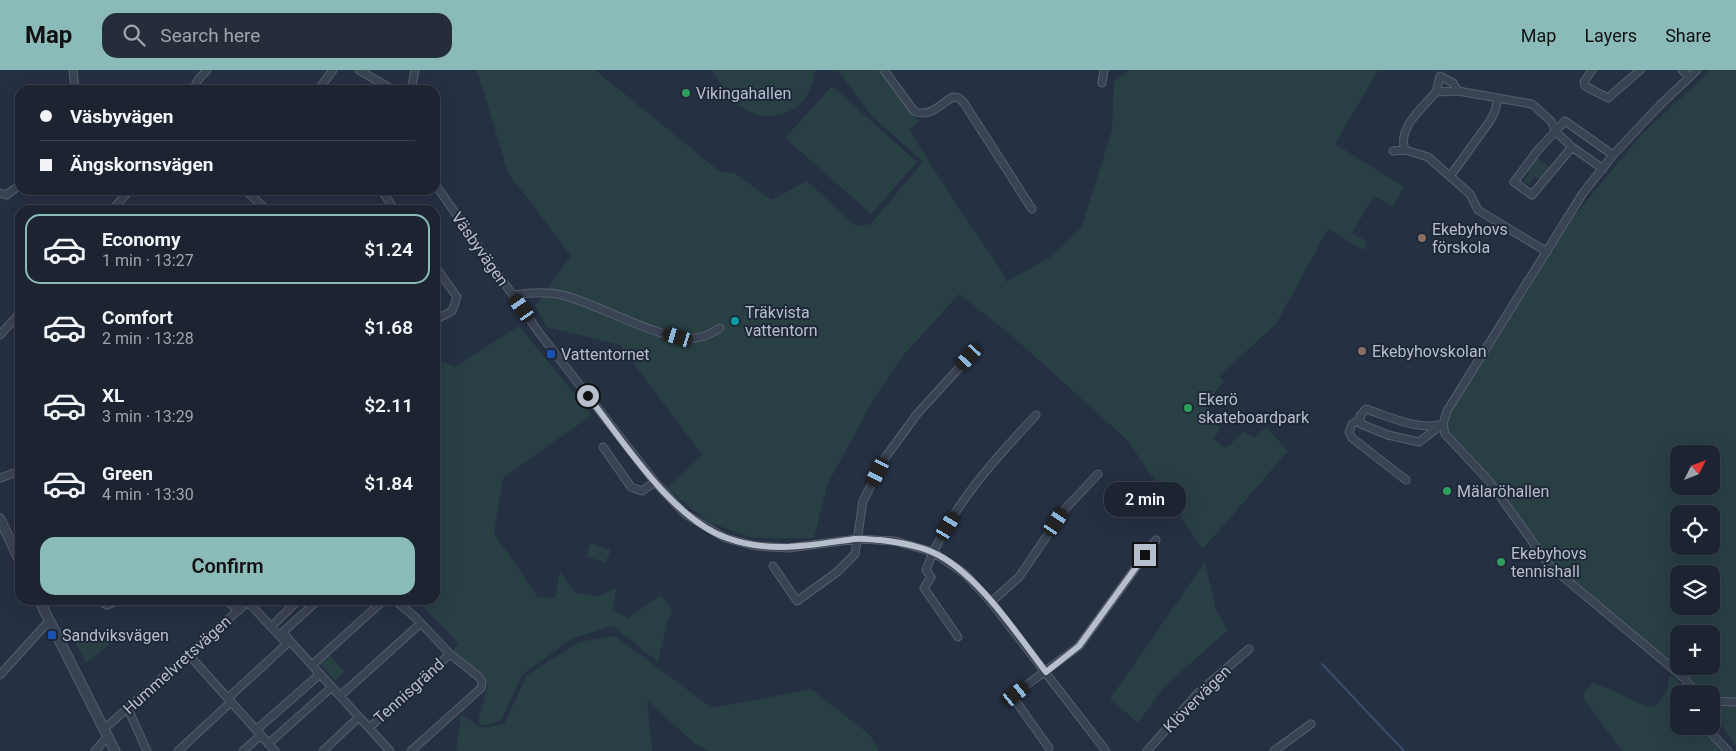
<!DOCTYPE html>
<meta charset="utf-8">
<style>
:root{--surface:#1c2432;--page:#252c3a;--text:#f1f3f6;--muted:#a0a4ac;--line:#3a414d;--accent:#8bbbb9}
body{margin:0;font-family:Roboto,sans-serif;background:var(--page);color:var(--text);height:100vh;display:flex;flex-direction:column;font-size:19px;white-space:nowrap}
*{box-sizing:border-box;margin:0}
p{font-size:16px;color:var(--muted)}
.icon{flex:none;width:28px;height:28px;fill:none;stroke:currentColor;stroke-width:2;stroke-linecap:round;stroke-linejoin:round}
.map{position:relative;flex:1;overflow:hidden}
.drawer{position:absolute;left:15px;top:135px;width:425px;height:400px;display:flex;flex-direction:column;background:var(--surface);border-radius:15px;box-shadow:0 5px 20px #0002,0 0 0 1px var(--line)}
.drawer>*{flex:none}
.hud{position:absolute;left:15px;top:15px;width:425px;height:110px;border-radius:15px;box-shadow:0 5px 20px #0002,0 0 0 1px var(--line);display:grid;align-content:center;height:110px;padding:0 25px;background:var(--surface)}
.needle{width:32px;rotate:48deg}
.buttons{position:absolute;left:1670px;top:375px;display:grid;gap:10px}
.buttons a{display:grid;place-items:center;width:50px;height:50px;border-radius:10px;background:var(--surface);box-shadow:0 5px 20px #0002,0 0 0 1px var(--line);font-size:25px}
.end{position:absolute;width:22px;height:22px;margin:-11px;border:6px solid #b7becc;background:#111;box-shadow:0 0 0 2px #111}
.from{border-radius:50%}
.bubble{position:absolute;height:35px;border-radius:15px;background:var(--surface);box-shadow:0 5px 20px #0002,0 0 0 1px var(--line);font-size:16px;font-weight:600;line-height:35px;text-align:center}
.car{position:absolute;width:15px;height:30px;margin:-15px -8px;border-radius:6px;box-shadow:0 0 4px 1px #0007;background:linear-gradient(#222 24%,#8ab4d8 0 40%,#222 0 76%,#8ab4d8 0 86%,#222 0)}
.hud b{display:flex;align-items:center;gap:18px;height:48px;font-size:19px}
.hud b+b{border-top:1px solid var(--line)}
.hud i{width:12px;height:12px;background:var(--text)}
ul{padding:9px 0 0;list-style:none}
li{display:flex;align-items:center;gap:15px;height:70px;margin:0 10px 8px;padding:0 15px;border:2px solid transparent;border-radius:15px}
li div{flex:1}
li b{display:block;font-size:19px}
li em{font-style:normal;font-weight:600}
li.on{border-color:var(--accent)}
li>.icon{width:45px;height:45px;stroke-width:1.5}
.cta{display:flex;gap:10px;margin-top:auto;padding:10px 25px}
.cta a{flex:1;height:58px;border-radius:15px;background:var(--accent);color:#111;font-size:20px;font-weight:600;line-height:58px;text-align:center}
header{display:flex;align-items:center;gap:30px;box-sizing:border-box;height:70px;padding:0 25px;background:var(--accent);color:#111}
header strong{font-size:24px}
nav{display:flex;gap:28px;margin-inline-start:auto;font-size:18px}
.search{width:350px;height:45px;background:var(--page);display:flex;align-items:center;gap:12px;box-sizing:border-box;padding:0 18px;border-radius:15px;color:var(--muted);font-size:19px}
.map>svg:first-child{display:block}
</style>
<header>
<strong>Map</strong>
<div class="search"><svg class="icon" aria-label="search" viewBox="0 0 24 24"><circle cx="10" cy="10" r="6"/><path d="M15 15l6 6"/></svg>Search here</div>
<nav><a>Map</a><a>Layers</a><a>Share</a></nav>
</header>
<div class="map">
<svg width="1736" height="681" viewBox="0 0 1736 681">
<rect width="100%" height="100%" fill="#263043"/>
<path fill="#283f44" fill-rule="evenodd" d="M477,0H595L719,101L735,103L771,130L807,111L856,156L871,154L923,92L870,44L838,0H884L919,51L909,60L960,140L1005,206L1006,212L1050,187L1081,158L1112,60L1114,11L1131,0H1378L1335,74L1404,117L1393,137L1374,126L1352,163L1368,172L1363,180L1328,159L1276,254L1219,306L1224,311L1208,332L1207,337L1220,359L1214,369L1222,377H1227L1243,362L1254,368L1266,357L1288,381L1203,479L1127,370L1011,265L959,224L902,287L874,329L828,413L814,468H753L708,452L667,418L702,385L620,275L547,257L535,236L571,186L508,103Z
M711,0H815C812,37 777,59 743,38C729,30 721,13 711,0Z
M1711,0H1736V677L1711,640V624H1701L1693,612L1550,491L1487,403L1449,365L1447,355L1449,343L1570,151L1643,63ZM1679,384H1711V416H1679ZM1679,444H1711V476H1679ZM1679,504H1711V536H1679ZM1679,564H1711V596H1679Z
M832,16L917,92L871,144L785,68Z
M1536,87L1551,99L1542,111L1535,106L1529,115L1523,111L1530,103L1526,100Z
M519,256L592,345L503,408L494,463L538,527L555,528L560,502L576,523L599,526L616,518L613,539L628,548L661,525L673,541L668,550L658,592L613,556L573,568L522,605L501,651L482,656L478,652L488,613L453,582L458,573L417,530H435V289L455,297Z
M591,473L611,480L605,493L586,486Z
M1205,492L1216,540L1228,560L1165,616L1138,653L1110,629Z
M105,561L119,566L86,593L72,566L94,568Z
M615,566L712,638L811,619L869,664L879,681H709L695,674L647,630L652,681H456L461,644L481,658L504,654L527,605L579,572Z
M328,584L345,602L335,611L319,593Z
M1670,604L1680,613L1687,616L1691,624H1679V656H1706L1721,681H1622L1582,626L1593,612L1646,636L1655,637L1666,622Z"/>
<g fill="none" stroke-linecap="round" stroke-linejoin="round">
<path stroke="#3b4c6c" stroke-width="2" d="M1322,594L1404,681"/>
<defs>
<path id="minor" d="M73,0L75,20
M359,0L393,20
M884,0L914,41C930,48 939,35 953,27L959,28L964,33L1032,139
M1592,0L1584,12L1585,16L1608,28L1640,0
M1682,0L1689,7
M1102,13L1104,0
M193,20L198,10L207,0
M318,20L333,0
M411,20L415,0
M1436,22L1440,6L1453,13L1458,21
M1572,77L1532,125L1514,112L1538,80L1565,51L1613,85
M1393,81L1405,80
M1451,105L1490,51L1495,41L1498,28
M435,114L540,264L655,412L685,444L725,468L756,476L788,478L857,469L895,471L933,482L965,504L991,532L1106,681
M245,120L267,140
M381,120L395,140
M0,123L6,125L20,115
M112,140L129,121
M1547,182L1478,140L1470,124L1428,87L1405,80C1397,58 1423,37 1436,22L1458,21L1532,34L1551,51L1556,62L1572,77L1603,99
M435,196L457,227L452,241L435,250
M513,225C530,223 545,221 562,225C597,233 664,273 696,268C705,267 712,263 720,258
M0,265L20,243
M1366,339C1390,347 1418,361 1443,354L1419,372L1388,365L1361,354L1360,346Z
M1360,349L1352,354L1349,362L1352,368L1406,410
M603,377L631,417L642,421L655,412
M0,408L20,401
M773,496L797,531L837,502L855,484L863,431L885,388L917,344L969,287
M98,530L107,535L119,530
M227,530L238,541
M395,530L416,548L450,584L479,607L482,612L481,618L411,681
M248,532L287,574
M991,532L1019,507L1066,438L1098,404
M271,557L298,530
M958,567L924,518L931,507L926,500C948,440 993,391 1036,345
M290,571L390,681
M189,585L275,681
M312,595L384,530
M0,605L49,551
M1697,624L1684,608L1549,495L1489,411L1445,364L1443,354L1447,341L1583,123L1613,85L1660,35L1697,0
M340,626L421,553
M228,628L290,571L283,562L316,532L314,530
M1711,631L1736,632
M128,639L147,681
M1710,656L1713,665L1728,681
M369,658L450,584
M104,659L250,530
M256,660L320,604
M268,674L332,617
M1049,678L1015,630L1016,623L1079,576L1156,470
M95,681L108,666
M178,681L231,632
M243,681L261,665
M323,681L359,647
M1147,681L1197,624L1249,579
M1274,681L1311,654"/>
<path id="tertiary" d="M0,449L20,491
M39,530L115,681"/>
</defs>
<use href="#minor" stroke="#555e6d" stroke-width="9"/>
<use href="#tertiary" stroke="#555e6d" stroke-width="11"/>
<use href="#minor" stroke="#3a4353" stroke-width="7"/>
<use href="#tertiary" stroke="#3a4353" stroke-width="9"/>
</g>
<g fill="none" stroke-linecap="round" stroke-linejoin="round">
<path stroke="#b7becc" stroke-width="6" d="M588,326C623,371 672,449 727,468C770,484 811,475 854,469C863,468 872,470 880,470C897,472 916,475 932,482C976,501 1017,564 1046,602L1079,576L1145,485"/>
</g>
<g fill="#2e9e5b" stroke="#1f2838" stroke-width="2">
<circle cx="686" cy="23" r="5"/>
<circle cx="1188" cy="338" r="5"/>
<circle cx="1447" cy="421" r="5"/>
<circle cx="1501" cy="492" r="5"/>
</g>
<g fill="#8d6e63" stroke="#1f2838" stroke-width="2">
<circle cx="1422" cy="168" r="5"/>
<circle cx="1362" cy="281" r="5"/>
</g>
<circle fill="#0f9aa8" stroke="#1f2838" stroke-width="2" cx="735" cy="251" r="5"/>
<g fill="#1a4fb4" stroke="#1f2838" stroke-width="2">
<rect x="546" y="279" width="10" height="10" rx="2.5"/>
<rect x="47" y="560" width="10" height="10" rx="2.5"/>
</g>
<g text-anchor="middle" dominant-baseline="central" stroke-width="4" stroke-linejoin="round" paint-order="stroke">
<g font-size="16" fill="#b7becc" stroke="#1f2838" text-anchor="start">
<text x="696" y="23">Vikingahallen</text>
<text x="1432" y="159">Ekebyhovs<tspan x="1432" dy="18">förskola</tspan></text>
<text x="745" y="242">Träkvista<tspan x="745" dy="18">vattentorn</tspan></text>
<text x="1372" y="281">Ekebyhovskolan</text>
<text x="561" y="284">Vattentornet</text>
<text x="1198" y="329">Ekerö<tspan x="1198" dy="18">skateboardpark</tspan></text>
<text x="1457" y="421">Mälaröhallen</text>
<text x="1511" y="483">Ekebyhovs<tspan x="1511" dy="18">tennishall</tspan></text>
<text x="62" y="565">Sandviksvägen</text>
</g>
<g font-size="16" fill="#b7becc" stroke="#1f2838">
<text transform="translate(480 179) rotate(55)">Väsbyvägen</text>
<text transform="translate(177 595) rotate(-42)">Hummelvretsvägen</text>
<text transform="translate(409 621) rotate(-42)">Tennisgränd</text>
<text transform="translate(1197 629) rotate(-45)">Klövervägen</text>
</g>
</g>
</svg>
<div class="buttons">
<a><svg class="needle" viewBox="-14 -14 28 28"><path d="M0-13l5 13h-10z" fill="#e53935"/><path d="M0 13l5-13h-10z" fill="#a0a4ac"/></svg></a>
<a><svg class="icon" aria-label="locate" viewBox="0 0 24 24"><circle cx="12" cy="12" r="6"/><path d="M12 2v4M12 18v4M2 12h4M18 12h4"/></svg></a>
<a><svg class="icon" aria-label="layers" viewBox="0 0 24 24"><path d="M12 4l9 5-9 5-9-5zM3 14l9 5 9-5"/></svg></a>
<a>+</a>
<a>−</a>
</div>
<i class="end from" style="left:588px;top:326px"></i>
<i class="end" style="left:1145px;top:485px"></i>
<div class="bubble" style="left:1104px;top:412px;width:82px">2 min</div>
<i class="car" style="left:522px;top:238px;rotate:325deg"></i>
<i class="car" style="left:678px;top:267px;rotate:287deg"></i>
<i class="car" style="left:969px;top:287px;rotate:222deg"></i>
<i class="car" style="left:878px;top:402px;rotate:207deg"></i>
<i class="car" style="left:1056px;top:452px;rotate:34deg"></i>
<i class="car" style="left:948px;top:456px;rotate:31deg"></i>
<i class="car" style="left:1016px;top:624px;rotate:51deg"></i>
<div class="hud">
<b><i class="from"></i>Väsbyvägen</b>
<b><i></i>Ängskornsvägen</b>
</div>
<section class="drawer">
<ul>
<li class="on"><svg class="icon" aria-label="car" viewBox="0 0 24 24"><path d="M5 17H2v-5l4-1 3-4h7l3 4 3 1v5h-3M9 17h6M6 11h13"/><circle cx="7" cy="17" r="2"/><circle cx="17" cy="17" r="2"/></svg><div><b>Economy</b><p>1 min · 13:27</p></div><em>$1.24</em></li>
<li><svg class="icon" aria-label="car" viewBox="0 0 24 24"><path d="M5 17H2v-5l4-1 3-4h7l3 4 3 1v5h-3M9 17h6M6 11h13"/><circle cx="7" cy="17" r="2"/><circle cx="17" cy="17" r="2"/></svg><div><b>Comfort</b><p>2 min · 13:28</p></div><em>$1.68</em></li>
<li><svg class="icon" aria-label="car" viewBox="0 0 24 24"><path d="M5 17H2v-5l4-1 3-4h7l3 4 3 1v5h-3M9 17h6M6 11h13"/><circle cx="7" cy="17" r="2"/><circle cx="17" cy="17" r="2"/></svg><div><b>XL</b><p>3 min · 13:29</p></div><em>$2.11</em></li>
<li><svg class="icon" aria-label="car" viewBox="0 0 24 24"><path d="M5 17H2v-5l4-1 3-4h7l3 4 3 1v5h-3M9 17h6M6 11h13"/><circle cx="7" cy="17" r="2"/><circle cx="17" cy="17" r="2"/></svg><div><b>Green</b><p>4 min · 13:30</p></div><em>$1.84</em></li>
</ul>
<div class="cta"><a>Confirm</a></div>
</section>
</div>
